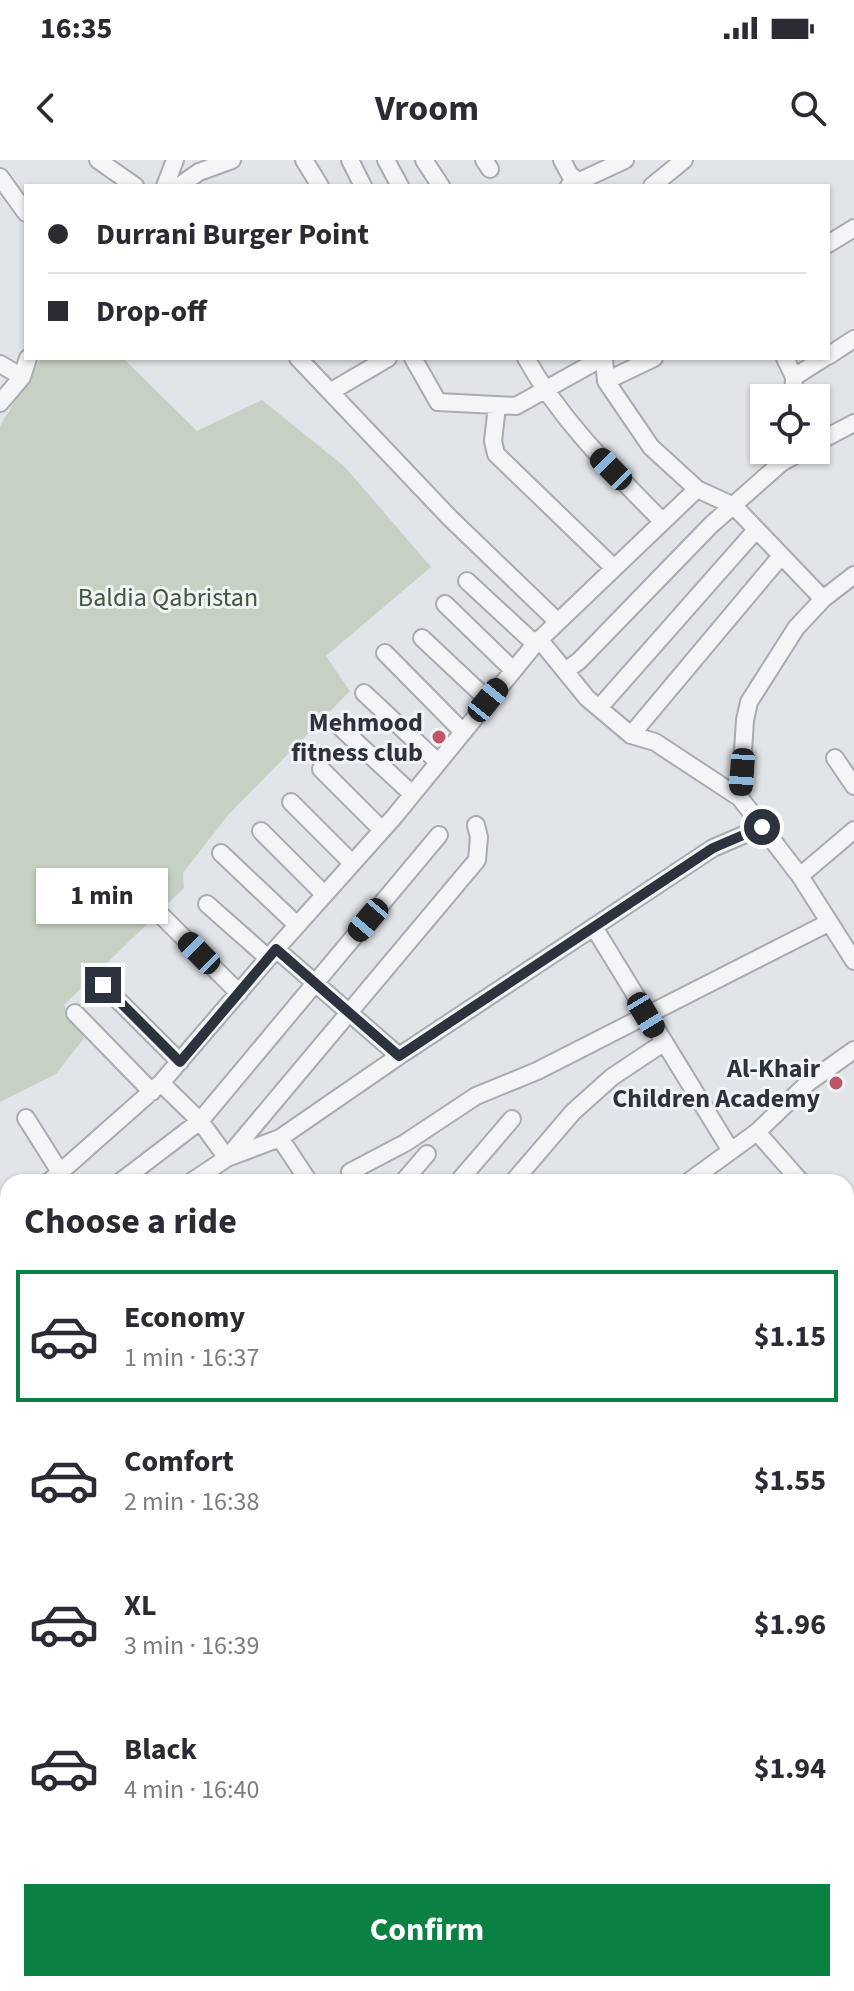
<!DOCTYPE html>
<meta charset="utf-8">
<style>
:root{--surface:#fff;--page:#f2f2f3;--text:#2b2b33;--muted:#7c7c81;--line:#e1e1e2;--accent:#0b8043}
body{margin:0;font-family:"Source Sans 3",sans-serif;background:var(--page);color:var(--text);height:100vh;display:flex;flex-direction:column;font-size:30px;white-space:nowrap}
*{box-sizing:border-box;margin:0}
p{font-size:26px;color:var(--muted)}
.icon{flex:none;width:44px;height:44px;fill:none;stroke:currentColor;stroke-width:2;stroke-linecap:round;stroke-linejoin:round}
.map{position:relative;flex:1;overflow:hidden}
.side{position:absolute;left:0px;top:1014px;width:854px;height:818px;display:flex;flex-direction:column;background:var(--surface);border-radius:24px 24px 0 0;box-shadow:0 2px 6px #0004}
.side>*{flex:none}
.guide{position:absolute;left:24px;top:24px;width:806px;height:176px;border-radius:0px;box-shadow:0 2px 6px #0004;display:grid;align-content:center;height:176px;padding:0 24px;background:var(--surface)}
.tools{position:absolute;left:750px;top:224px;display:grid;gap:16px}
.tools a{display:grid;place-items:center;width:80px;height:80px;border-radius:0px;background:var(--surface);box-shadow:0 2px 6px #0004;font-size:40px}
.end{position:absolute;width:36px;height:36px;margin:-18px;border:10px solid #2c333e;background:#fff;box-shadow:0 0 0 4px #fff}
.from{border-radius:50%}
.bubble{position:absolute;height:56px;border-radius:0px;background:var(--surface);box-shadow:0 2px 6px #0004;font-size:26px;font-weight:700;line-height:56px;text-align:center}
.car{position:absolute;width:24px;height:48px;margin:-24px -12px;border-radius:10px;box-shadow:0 0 6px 2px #0007;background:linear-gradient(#222 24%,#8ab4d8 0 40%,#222 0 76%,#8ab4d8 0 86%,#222 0)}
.guide b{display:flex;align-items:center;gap:28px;height:76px;font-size:30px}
.guide b+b{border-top:2px solid var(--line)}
.guide i{width:20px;height:20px;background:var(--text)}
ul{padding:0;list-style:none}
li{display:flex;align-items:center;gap:24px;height:132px;margin:0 16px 12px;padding:0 8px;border:4px solid transparent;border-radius:0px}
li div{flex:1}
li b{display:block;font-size:30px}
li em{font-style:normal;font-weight:700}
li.selected{border-color:var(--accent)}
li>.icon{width:72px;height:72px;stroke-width:1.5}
h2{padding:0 24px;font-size:36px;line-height:96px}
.action{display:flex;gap:16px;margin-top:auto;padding:16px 24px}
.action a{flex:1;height:92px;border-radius:0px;background:var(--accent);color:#fff;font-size:32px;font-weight:700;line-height:92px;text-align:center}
.status{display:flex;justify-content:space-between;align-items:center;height:56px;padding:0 40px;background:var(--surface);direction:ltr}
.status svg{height:22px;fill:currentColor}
header{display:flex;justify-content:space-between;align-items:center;height:104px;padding:0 24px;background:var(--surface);font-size:36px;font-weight:700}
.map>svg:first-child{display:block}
</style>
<div class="status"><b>16:35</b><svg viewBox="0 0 49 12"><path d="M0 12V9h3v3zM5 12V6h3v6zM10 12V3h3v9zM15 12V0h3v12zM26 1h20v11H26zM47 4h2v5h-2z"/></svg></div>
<header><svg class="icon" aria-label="back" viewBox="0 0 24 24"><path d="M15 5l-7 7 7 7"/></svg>Vroom<svg class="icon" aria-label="search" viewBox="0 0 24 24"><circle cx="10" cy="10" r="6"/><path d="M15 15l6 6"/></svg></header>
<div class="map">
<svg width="854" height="1831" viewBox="0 0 854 1831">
<rect width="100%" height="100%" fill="#e1e4e8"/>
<path fill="#c7d1c3" d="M41,198H123L197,271L262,240L345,307L431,407L326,496L350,531L228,655L183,713L184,728L64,845L84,878L56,914L0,942V266Z"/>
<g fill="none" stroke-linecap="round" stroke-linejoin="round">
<defs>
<path id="street" d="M98,0L135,26
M304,0L320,26
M350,0L363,26
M386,0L400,26
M424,0L441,26
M484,0L490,9
M562,0L570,15L584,25
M0,17L26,53
M165,26L175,0
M179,26L199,12L232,0
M569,26L625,0
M652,26L684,0
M828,84L854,68
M828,196L854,179
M298,198L450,358L557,461
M413,198L438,242L516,246L602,198
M526,198C561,261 612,310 662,361
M604,198L606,221L651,287L697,329L734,346L823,439
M785,198L794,217L793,238
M0,204L22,217
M794,217L824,198
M606,221L654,198
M330,232L388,198
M0,243L22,217L28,198
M497,246L493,281L496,294L613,407
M816,283L854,263
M467,421L535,484
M445,444L513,510
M422,478L488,540
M539,479L587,538L631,575L655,582L740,638L800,716L854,801
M385,493L463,572
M565,511L579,501L711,365L781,303L804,290
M364,533L438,602
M599,548L756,370
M339,566L412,634
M631,575L781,396
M835,598L854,626
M321,609L382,670
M740,638L745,560L749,542L796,468L823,439L854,415
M291,642L352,703
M261,671L324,734
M221,693L297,765
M800,716L854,670
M207,744L268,798
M158,752L239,833
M595,769L731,991
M276,789L399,896
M103,825L180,902
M75,853L152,932
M161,923L200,961L227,998L477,700L479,677L476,665
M26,958L60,1012
M757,972L801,1022
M280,978L309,1022
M350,1012L405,983L476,936L537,911L828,763
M49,1022L161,923L276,789L394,657L535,484L697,329
M120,1022L200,961L439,675
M191,1022L227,998L280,978L399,896L713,688L762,667
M403,1022L427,994
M458,1022L512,959
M513,1022L573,952L612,917L663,883
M688,1022L757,972L809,922L854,890
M0,1074L8,1064
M846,1152L854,1141
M846,1294L854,1261
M846,1354L850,1346
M0,1369L8,1379
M0,1406L8,1393
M846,1440L854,1431
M0,1495L8,1484
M0,1547L8,1553
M846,1564H852
M0,1689L8,1674
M846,1700L854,1685
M0,1780L8,1763
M846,1794L854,1795
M696,1824L712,1831
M794,1824L811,1831
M6,1831L9,1824
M53,1831L55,1824
M110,1831L112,1824
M166,1831L169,1824
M210,1831L213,1824
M244,1831L246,1824
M281,1831L283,1824
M317,1831L319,1824
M460,1831L464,1824
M581,1831L585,1824
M775,1831L779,1824"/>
<path id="secondary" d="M0,1111L8,1112
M846,1475L854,1489"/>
</defs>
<use href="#street" stroke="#a7abb2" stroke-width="20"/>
<use href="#secondary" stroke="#a7abb2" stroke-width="28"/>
<use href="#street" stroke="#f4f5f7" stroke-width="16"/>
<use href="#secondary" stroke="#fff" stroke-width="24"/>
</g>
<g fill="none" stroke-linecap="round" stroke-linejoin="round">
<path stroke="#2c333e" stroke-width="10" d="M103,825L180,902L276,789L399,896L713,688L762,667"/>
</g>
<g fill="#be5568" stroke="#f1f3f6" stroke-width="3">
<circle cx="439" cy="577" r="8"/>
<circle cx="836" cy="923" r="8"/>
</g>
<g text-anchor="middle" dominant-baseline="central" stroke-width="6" stroke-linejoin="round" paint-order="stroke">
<g font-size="26" fill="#41583a" stroke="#f1f3f6">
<text x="168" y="437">Baldia Qabristan</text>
</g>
<g font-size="26" font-weight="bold" fill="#2c333e" stroke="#f1f3f6" text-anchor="end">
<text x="423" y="562">Mehmood<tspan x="423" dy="30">fitness club</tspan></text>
<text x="820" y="908">Al-Khair<tspan x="820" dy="30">Children Academy</tspan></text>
</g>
</g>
</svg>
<div class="tools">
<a><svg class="icon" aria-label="locate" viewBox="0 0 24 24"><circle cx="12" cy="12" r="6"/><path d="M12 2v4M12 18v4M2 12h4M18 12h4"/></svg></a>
</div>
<i class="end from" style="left:762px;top:667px"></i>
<i class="end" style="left:103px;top:825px"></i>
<div class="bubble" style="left:36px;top:708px;width:132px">1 min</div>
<i class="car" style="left:611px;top:309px;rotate:315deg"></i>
<i class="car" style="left:488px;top:540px;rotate:39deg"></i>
<i class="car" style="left:742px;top:612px;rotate:184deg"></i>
<i class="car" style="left:368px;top:760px;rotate:220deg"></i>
<i class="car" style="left:199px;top:793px;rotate:315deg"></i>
<i class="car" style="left:646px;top:855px;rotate:149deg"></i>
<div class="guide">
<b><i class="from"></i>Durrani Burger Point</b>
<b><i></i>Drop-off</b>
</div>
<section class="side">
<h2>Choose a ride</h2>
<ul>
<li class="selected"><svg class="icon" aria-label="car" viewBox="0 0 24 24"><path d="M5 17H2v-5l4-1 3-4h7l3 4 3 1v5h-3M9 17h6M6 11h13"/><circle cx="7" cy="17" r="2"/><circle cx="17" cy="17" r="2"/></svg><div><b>Economy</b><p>1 min · 16:37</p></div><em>$1.15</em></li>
<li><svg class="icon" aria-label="car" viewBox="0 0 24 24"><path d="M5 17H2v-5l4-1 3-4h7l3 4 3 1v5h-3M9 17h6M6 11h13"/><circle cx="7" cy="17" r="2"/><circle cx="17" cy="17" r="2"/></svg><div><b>Comfort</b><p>2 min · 16:38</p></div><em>$1.55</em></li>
<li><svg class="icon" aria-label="car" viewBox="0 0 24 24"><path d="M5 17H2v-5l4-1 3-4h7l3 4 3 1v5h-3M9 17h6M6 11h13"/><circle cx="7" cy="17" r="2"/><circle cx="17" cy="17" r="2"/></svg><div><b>XL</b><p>3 min · 16:39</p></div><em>$1.96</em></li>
<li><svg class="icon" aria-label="car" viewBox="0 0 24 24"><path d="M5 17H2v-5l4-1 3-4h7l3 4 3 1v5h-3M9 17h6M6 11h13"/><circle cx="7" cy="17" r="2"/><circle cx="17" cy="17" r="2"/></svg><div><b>Black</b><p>4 min · 16:40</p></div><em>$1.94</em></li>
</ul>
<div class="action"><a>Confirm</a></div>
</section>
</div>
